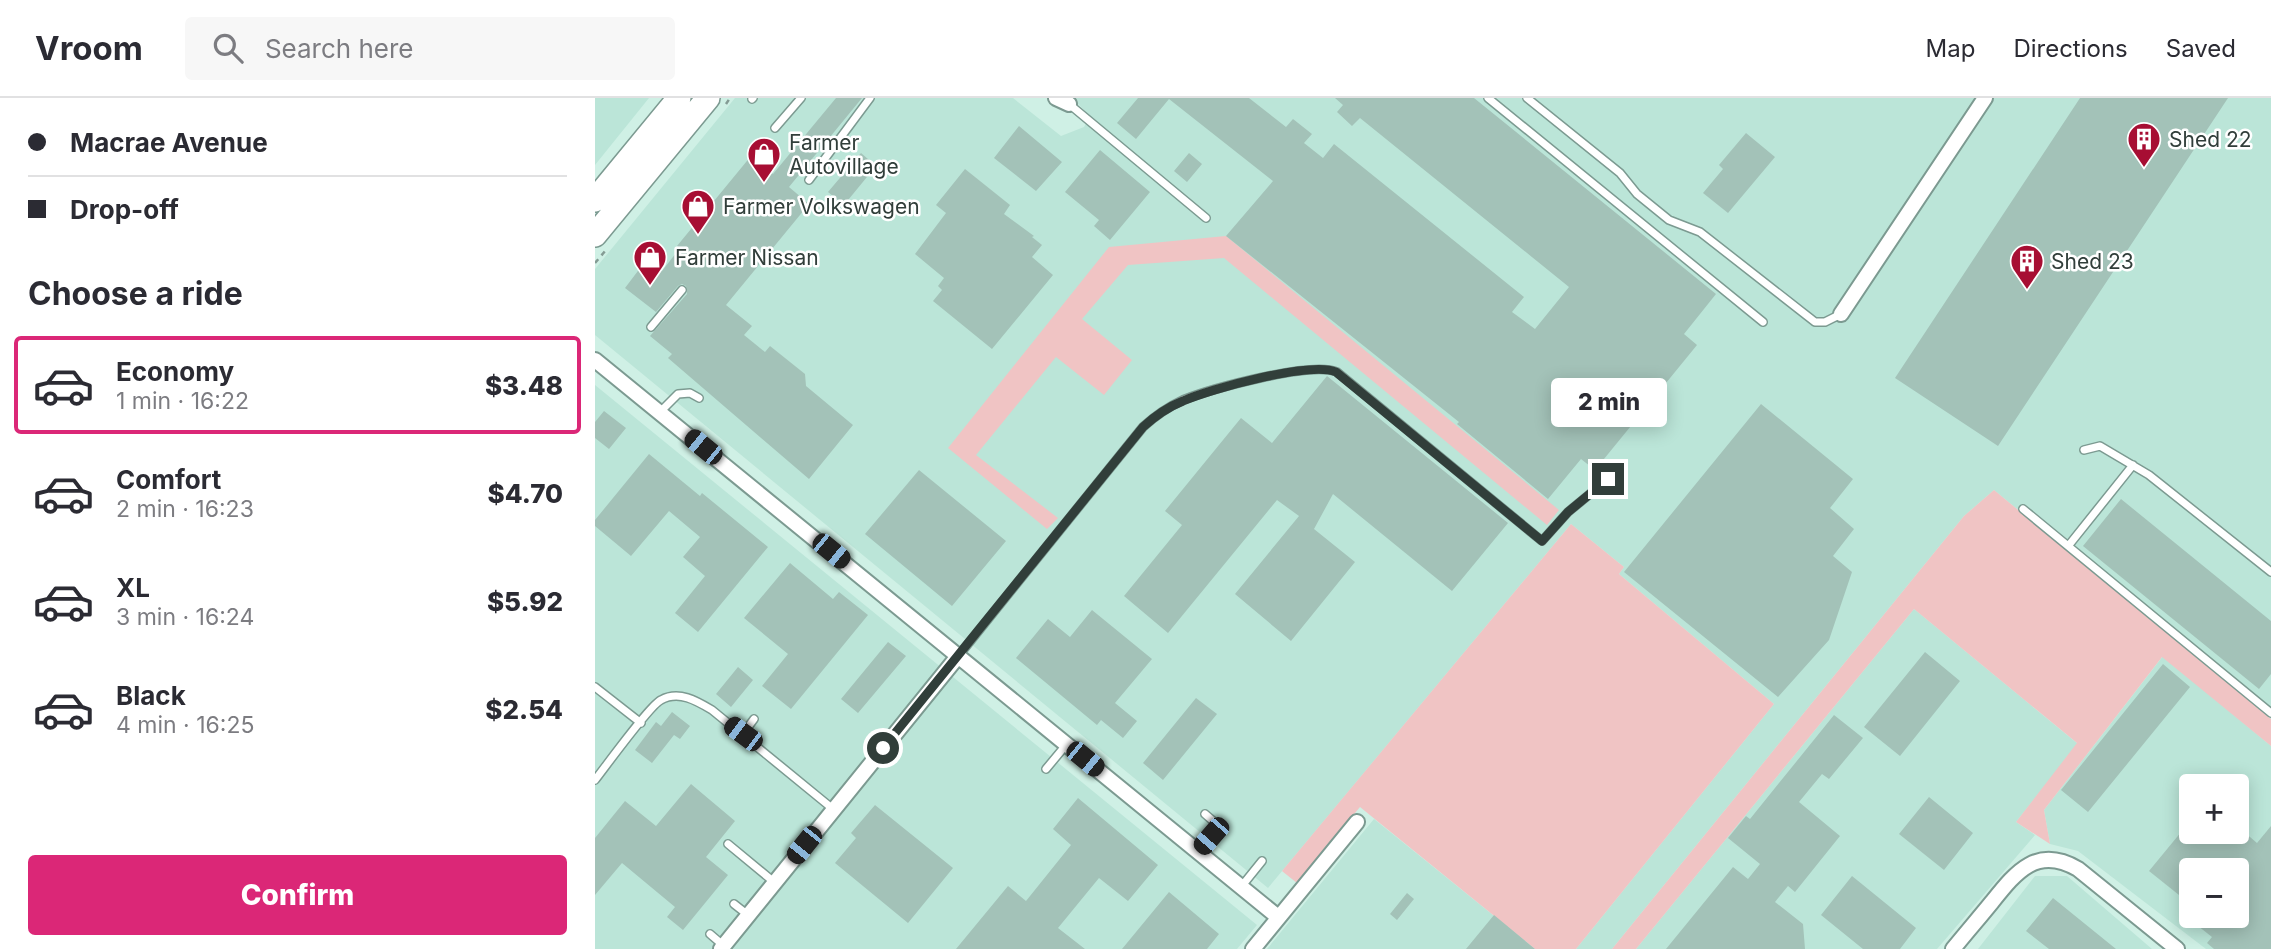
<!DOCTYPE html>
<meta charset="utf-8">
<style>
:root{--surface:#fff;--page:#f7f7f7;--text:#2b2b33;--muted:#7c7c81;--line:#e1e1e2;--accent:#db2777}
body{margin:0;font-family:Inter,sans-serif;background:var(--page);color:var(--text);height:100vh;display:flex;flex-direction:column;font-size:26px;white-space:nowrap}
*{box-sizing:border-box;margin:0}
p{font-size:23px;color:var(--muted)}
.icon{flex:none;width:38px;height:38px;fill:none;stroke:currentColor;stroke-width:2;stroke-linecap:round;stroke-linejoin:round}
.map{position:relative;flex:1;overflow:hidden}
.side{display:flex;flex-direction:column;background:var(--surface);width:595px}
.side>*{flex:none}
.banner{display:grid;align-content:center;height:154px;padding:0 28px;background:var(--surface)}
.fabs{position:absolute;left:1584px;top:676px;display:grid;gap:14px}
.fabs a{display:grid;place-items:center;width:70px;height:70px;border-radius:7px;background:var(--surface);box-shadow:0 4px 18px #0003;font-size:35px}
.end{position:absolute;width:32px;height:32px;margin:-16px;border:9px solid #313e3a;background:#fff;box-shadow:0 0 0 4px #fff}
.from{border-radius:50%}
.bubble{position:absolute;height:49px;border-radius:7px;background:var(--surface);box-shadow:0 4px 18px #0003;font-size:23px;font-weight:800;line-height:49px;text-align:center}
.car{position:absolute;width:21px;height:42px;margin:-21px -10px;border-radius:9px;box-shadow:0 0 5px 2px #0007;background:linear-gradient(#222 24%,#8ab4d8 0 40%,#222 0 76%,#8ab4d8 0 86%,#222 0)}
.banner b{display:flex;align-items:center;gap:24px;height:66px;font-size:26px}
.banner b+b{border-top:2px solid var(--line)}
.banner i{width:18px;height:18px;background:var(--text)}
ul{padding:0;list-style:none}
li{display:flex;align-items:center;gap:21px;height:98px;margin:0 14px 10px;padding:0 14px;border:4px solid transparent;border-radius:7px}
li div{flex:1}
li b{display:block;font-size:26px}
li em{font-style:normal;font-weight:800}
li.current{border-color:var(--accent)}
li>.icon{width:63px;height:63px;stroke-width:1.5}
h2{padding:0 28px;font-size:32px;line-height:84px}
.button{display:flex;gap:14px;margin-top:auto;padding:14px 28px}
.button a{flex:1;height:80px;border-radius:7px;background:var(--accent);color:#fff;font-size:28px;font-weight:800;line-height:80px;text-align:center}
header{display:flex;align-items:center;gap:42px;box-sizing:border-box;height:98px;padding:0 35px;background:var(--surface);border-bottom:2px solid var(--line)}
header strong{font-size:33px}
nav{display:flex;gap:38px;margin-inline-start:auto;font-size:24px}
.search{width:490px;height:63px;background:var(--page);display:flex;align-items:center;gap:18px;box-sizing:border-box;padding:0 24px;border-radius:7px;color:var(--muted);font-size:26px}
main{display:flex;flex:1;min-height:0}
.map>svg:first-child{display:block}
</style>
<header>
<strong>Vroom</strong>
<div class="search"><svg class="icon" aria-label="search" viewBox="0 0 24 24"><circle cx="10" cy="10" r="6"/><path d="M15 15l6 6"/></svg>Search here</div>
<nav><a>Map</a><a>Directions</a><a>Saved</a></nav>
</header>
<main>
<section class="side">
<div class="banner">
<b><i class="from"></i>Macrae Avenue</b>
<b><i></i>Drop-off</b>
</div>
<h2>Choose a ride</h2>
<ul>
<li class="current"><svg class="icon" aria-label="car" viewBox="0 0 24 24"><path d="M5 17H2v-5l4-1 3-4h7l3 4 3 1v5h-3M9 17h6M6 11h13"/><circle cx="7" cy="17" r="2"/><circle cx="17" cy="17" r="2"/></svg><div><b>Economy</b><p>1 min · 16:22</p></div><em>$3.48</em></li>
<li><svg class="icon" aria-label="car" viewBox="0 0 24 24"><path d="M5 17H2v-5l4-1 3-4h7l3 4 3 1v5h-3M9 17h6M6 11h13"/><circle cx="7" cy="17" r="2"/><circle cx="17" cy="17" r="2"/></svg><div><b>Comfort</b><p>2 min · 16:23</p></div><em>$4.70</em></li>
<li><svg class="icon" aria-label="car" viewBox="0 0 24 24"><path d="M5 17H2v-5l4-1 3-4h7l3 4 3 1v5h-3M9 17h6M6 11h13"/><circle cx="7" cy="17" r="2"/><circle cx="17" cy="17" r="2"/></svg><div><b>XL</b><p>3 min · 16:24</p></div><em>$5.92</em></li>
<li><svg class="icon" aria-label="car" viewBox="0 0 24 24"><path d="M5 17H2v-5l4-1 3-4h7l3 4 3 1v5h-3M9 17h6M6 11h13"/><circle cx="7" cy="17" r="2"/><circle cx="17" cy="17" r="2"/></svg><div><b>Black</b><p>4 min · 16:25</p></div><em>$2.54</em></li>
</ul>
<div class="button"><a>Confirm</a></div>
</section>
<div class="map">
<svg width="1676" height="851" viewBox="0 0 1676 851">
<rect width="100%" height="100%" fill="#cff0e5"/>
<path fill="#bbe5d8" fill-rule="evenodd" d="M0,0H54L0,67Z
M140,0H418L466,38L489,29L495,18L477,0H1676V621L1399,392L1369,418L1017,851H981L1179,606L1024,476L1029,469L976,426L673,790L0,237V171Z
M0,287L662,827L642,851H0Z
M1319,511L1483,646L1421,724L1440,737L1342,851H1041Z
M1568,558L1676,648V851H1611L1483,753L1455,746L1449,712ZM1596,688H1642V733H1596ZM1596,772H1642V817H1596Z
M779,721L940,851H672Z
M1440,778H1472L1557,851H1383Z"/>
<path fill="#f0c4c4" d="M631,138L964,412L952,427L629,160L533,167L487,221L537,262L509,297L461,259L381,357L463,420L452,431L353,350L514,149Z
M1399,392L1676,621V648L1567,559L1449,712L1455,746L1421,724L1482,645L1319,511L1041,851H1017L1369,418Z
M976,426L1029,469L1024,476L1179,606L981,851H940L765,709L702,785L687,773Z"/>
<path fill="#a3c2b8" d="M241,0H267L194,89L214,106L131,207L157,228L149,237L170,254L175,248L210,276L211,288L258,327L214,381L73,260L77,256L55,238L92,196L91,188L87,186L83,188L61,214L30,190L52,161L67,173L85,150L82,148L156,58L178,76Z
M543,0H654L691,29L698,21L717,36L709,45L728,60L739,46L929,199L917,214L940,231L974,189L765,20L757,28L742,14L748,7L740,0H879L1121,196L1089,236L1102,247L1000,372L986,361L953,401L862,326L864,324L631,138L678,83L574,1L541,41L522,25Z
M1485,0H1633L1403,348L1300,280Z
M424,28L467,64L441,93L399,60Z
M1151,35L1180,59L1133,115L1108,95L1128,71L1124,67Z
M505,52L555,94L515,142L499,128L504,122L470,94Z
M266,55L281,68L249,107L233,94Z
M594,55L607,66L592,84L579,73Z
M370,71L415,107L409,116L439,138L437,139L447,147L437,159L458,177L397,251L338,203L347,192L343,188L349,180L320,156L351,115L341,107Z
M732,278L913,425L857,493L738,396L719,431L760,464L696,543L640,496L704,418L682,402L573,535L529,498L587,427L570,413L646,320L677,345Z
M1166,306L1258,381L1235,410L1259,431L1238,458L1257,474L1234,542L1183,599L1029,474Z
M9,313L31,330L14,351L0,340V324Z
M54,356L105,398L107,395L173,449L103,534L80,515L110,478L88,459L105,439L74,413L36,458L0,428V422Z
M324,372L411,443L357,508L270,436Z
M1526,401L1676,523V576L1664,591L1488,448Z
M195,465L238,501L244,494L273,517L196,611L167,588L193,556L149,520Z
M497,512L557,561L520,605L542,623L528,640L506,622L502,627L421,560L453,521L475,539Z
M293,544L311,558L263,615L246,601Z
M1330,554L1365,583L1305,658L1269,629Z
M1568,566L1595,589L1493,714L1466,692Z
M143,569L158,582L136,609L121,596Z
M601,600L622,616L568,682L548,665Z
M77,614L95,628L85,641L79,637L57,665L40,652L61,624L66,628Z
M1239,617L1268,640L1234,681L1227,676L1204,704L1245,738L1200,794L1193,788L1180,804L1208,826L1210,851H1071L1138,769L1153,781L1165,766L1133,740L1151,718L1155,721Z
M96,686L140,723L111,759L133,777L88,832L72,819L80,809L27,765L0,797V740L30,703L61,728Z
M1334,699L1378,735L1349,772L1304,736Z
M483,700L563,767L533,803L504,780L463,830L490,851H361L413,788L431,803L476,747L458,731Z
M280,707L358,770L313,825L240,765L261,740L256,735Z
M1596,722V733H1648L1662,745L1676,728V851H1619L1612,845L1617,839L1598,824L1604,817H1642V772H1596V804L1586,795L1584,797L1554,773Z
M1257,778L1321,830L1305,851H1268L1226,817Z
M574,794L624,836L612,851H527Z
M812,795L819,801L802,822L795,816Z
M1458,800L1521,851H1454L1431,833Z
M899,817L940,851H871Z"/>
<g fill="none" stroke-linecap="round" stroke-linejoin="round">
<defs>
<path id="service" d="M893,0L1168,224
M932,0L1025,75L1042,96L1074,122L1105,134L1220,224H1230L1246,216
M157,1L158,0
M474,6L611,120
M180,30L206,0
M214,82L275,0
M56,229L87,192
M65,314L83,296L95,295L104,300
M1489,352L1505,348L1554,377L1676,474
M1428,411L1676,615
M1474,447L1538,367
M364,557L548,329C560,318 573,309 588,302C616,291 716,263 742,274L947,443L973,414L1013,381
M0,589L46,625
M148,636L159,621
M451,671L471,647
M0,682C11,668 55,607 66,602C84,592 102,603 117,612L238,711
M133,746L179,784
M603,753L624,728L610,716
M646,789L667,763
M139,806L153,817
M115,836L129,848"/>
<path id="minor" d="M461,0L474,6
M1246,216L1390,0
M0,262L683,819
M126,851L364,557
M658,851L762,724
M1358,851C1371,835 1384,820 1397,804C1421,774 1442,747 1483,771L1582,851"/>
<path id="trunk" d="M0,102L84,0
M0,137L113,0"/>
</defs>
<use href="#service" stroke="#7c9a91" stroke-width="10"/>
<use href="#minor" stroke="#7c9a91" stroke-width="18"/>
<use href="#trunk" stroke="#7c9a91" stroke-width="26"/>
<path stroke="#849b94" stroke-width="2.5" stroke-dasharray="5 5" stroke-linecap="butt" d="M131,6L135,0
M0,165L11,152"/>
<use href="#service" stroke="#fff" stroke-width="7"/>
<use href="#minor" stroke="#fff" stroke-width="14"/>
<use href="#trunk" stroke="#fff" stroke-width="23"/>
</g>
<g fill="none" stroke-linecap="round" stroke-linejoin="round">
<path stroke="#313e3a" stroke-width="9" d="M288,650L548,329C560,318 573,309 588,303C615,291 716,263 741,274L947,443L973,414L1013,381"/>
</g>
<defs>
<symbol id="building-pin" viewBox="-11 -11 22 30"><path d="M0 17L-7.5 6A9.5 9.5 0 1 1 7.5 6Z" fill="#a70e33" stroke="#fff"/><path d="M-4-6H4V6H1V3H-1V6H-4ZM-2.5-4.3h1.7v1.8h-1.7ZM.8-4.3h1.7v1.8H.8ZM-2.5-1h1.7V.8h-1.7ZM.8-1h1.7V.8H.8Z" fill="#fff"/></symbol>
<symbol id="shop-pin" viewBox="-11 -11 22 30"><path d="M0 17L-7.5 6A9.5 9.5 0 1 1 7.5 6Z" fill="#a70e33" stroke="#fff"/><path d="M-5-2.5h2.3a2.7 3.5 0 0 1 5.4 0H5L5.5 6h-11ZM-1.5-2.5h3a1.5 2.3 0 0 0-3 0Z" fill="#fff"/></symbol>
</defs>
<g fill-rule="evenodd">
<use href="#building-pin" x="1530" y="22" width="38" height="52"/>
<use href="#shop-pin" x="150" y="37" width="38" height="52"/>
<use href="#shop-pin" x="84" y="89" width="38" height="52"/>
<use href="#shop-pin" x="36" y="140" width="38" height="52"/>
<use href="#building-pin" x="1413" y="144" width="38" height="52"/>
</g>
<g text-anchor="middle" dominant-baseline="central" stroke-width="5" stroke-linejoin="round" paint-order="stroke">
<g font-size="21" fill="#313e3a" stroke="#fff" text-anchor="start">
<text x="1574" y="41">Shed 22</text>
<text x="194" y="44">Farmer<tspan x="194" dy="24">Autovillage</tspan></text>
<text x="128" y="108">Farmer Volkswagen</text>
<text x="80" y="159">Farmer Nissan</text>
<text x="1456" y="163">Shed 23</text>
</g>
</g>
</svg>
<div class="fabs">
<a>+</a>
<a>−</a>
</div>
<i class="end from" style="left:288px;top:650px"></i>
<i class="end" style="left:1013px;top:381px"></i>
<div class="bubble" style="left:956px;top:280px;width:116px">2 min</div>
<i class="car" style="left:108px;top:349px;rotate:309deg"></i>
<i class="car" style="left:236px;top:453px;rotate:129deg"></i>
<i class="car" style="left:148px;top:636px;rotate:307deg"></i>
<i class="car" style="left:490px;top:661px;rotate:129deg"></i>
<i class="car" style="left:616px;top:738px;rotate:221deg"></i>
<i class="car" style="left:209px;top:747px;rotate:219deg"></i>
</div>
</main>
